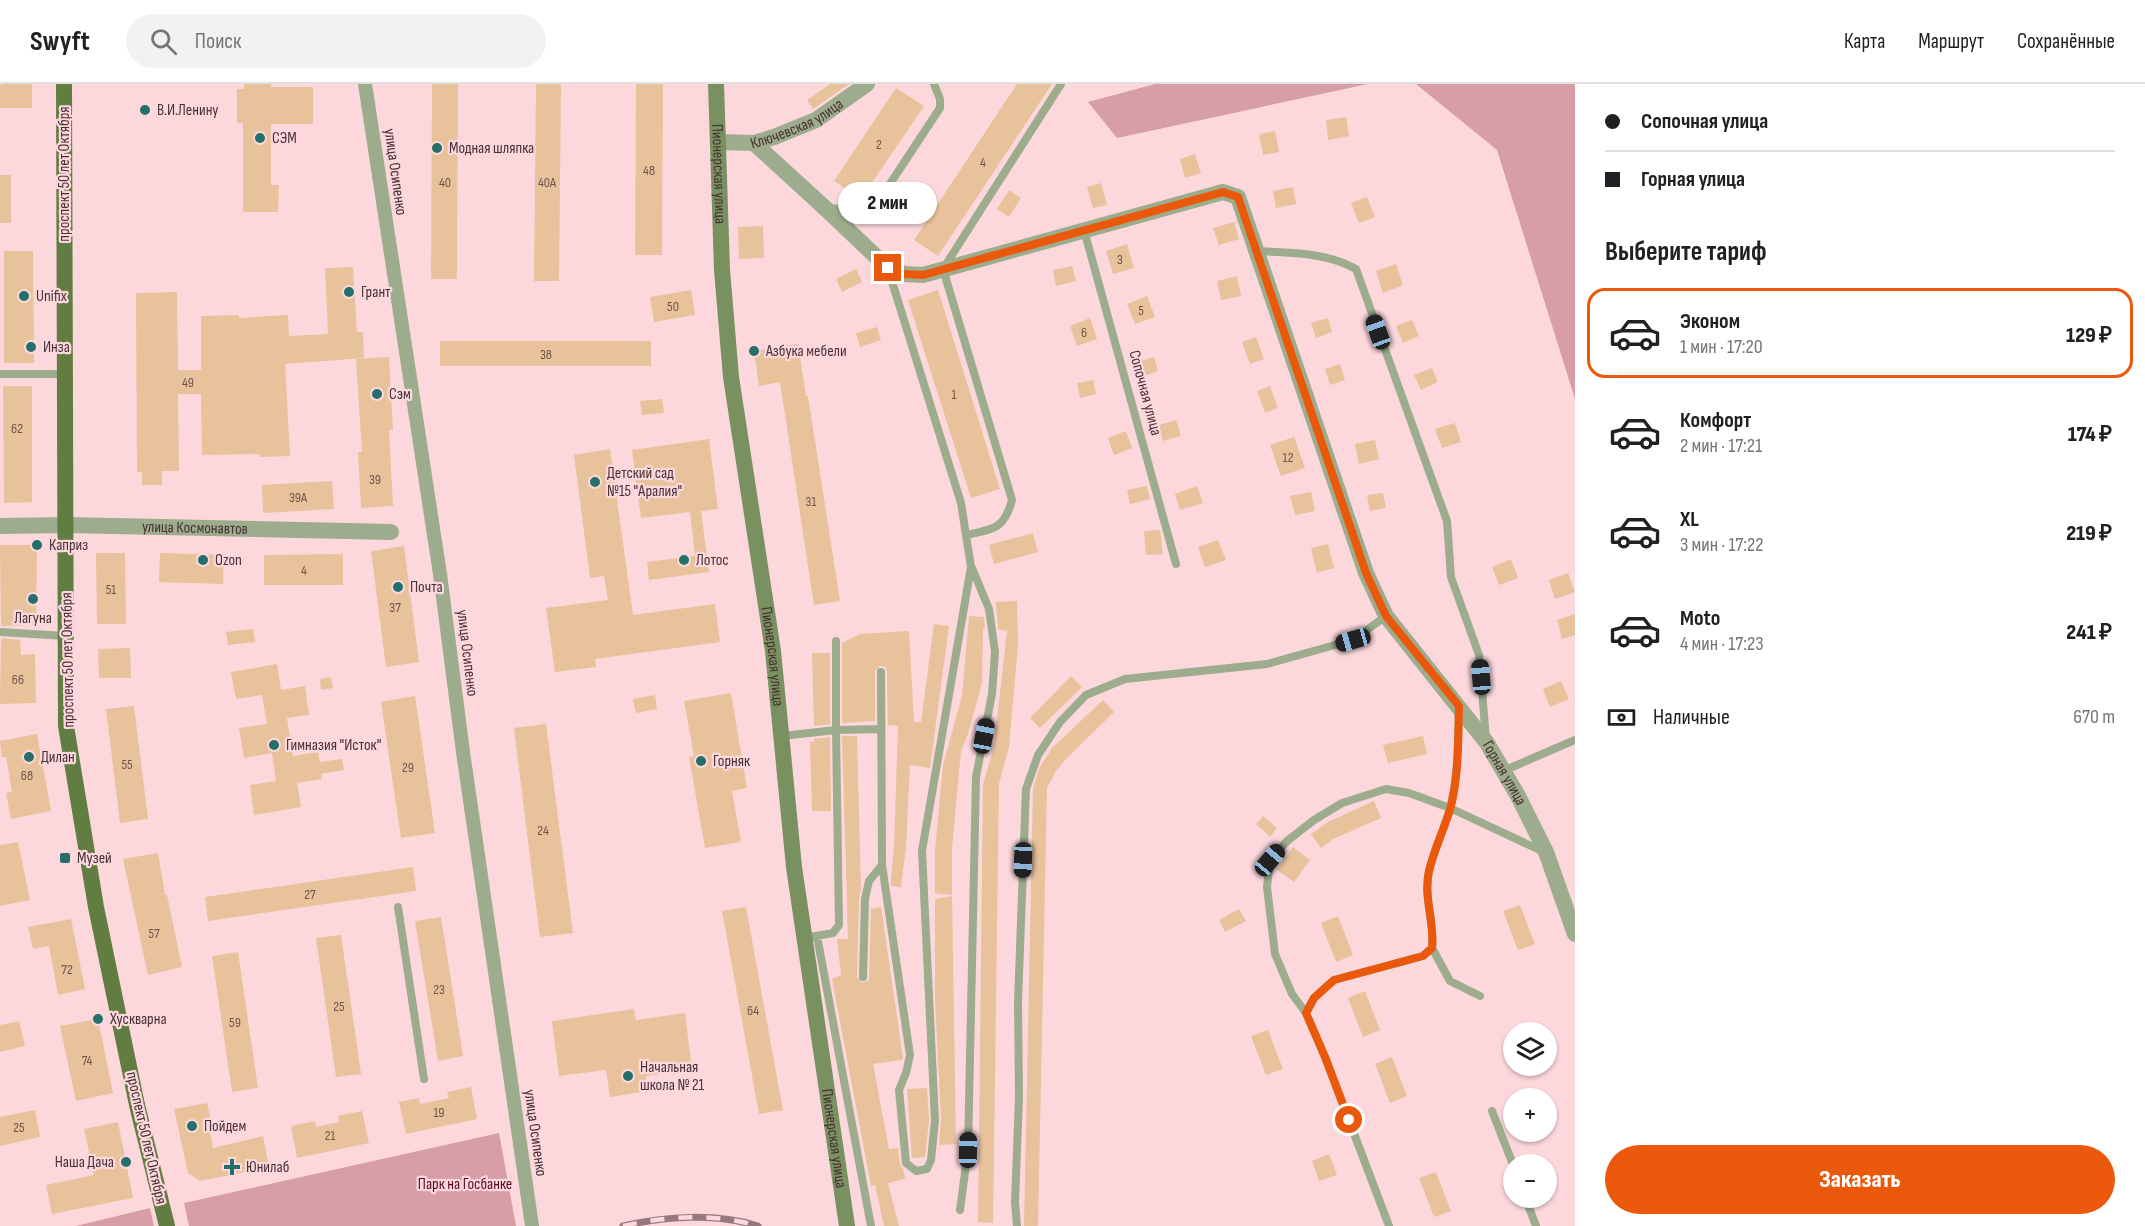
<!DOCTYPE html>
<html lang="ru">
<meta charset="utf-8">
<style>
:root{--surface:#fff;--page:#f2f2f2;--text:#202124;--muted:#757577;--line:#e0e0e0;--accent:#ea580c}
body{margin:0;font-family:"Sofia Sans Condensed",sans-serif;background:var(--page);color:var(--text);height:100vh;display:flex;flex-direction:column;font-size:22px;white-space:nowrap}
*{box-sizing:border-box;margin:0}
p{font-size:20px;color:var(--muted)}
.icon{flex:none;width:33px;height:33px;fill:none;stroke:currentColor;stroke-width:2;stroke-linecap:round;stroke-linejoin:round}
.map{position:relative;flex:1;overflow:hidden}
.sheet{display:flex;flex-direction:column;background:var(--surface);width:570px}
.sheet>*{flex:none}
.top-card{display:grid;align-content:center;height:132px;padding:0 30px;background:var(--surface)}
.controls{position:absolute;left:1503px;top:938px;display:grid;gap:12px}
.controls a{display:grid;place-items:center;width:54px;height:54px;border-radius:50%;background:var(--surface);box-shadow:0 2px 4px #0004;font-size:30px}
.end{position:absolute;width:27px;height:27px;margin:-14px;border:8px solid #ea580c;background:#fff;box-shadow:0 0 0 3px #fff}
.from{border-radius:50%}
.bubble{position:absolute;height:42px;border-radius:21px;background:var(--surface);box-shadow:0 2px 4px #0004;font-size:20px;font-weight:800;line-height:42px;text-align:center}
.car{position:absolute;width:18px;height:36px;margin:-18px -9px;border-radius:8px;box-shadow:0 0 4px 2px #0007;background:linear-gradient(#222 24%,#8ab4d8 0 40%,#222 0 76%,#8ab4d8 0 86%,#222 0)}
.top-card b{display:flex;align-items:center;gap:21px;height:57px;font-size:22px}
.top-card b+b{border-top:2px solid var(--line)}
.top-card i{width:15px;height:15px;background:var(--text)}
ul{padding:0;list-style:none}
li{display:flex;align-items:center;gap:18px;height:90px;margin:0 12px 9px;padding:0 18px;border:3px solid transparent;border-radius:18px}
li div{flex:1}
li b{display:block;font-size:22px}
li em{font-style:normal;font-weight:800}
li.active{border-color:var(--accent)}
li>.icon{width:54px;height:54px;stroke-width:1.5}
h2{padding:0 30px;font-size:27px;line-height:72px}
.pay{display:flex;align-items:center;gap:15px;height:66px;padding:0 30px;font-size:22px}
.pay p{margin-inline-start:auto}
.cta{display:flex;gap:12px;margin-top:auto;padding:12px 30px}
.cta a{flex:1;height:69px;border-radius:36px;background:var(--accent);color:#fff;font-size:24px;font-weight:800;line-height:69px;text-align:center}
header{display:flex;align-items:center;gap:36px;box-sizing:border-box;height:84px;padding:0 30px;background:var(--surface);border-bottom:2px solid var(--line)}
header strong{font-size:28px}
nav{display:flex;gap:33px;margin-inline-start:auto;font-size:21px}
.search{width:420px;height:54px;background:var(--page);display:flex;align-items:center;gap:15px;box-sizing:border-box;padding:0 21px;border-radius:33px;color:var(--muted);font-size:22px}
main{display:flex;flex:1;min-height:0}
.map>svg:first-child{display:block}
</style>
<header>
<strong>Swyft</strong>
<div class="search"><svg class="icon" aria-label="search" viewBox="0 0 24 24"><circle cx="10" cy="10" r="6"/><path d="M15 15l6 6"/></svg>Поиск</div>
<nav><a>Карта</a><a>Маршрут</a><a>Сохранённые</a></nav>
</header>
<main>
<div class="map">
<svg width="1575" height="1142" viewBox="0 0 1575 1142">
<rect width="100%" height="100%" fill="#fcd8dd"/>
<path fill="#d79ea6" d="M1155,0H1368L1117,54L1088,18Z
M1416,0H1575V315L1497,66Z
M499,1049L516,1142H189L184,1119Z
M150,1124L154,1142H76Z"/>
<path fill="#e7c29a" d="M5,0H32V24H0V1Z
M244,0H271V3H313V40H271V101H279L278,128H243V39H237V5H244Z
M432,0H458L457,195H431Z
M536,0H561L559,197H534Z
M636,0H663L662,171H635Z
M830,0H849L813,25L807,16Z
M1017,0H1052L938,172L914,156Z
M896,4L924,22L861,115L834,97Z
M1346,33L1349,52L1328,56L1326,36Z
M1275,47L1279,68L1263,71L1259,50Z
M1195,70L1201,89L1185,94L1180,75Z
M0,91H11V139H0Z
M1101,99L1107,121L1093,124L1087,103Z
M1293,103L1296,120L1276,124L1273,107Z
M1009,106L1021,114L1009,133L997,125Z
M1367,113L1375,133L1359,139L1351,119Z
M1234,138L1239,155L1219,161L1213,144Z
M763,142L764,174L739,175L738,143Z
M1127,160L1134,184L1113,190L1106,167Z
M4,167H33L34,279H4Z
M1396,180L1403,201L1383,209L1376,187Z
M1072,182L1076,197L1056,202L1053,186Z
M353,183L357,248H363L364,274L285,280L290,372L260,373V370L202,371L201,310H178L179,387H162V401H142V388H137L136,209L177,208L178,286H201V232L239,231V234L288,231L289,252L328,250L325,184Z
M856,185L862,198L842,208L836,195Z
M1237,192L1241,212L1221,216L1217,197Z
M691,206L695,231L654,238L650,213Z
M938,206L1000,405L971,414L908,216Z
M1147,212L1155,233L1135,240L1127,220Z
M1090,234L1097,255L1077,262L1070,242Z
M1328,234L1332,248L1316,254L1311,239Z
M1412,236L1419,252L1403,259L1396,242Z
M877,243L881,256L860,263L856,249Z
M1256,253L1264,275L1250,280L1242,258Z
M440,257H651V282H440Z
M798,260L806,312H808L840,517L814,521L780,298L759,302L754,267Z
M389,273L393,346H389L393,422L361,424L358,368H362L356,275Z
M1154,273L1158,287L1141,293L1137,278Z
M1340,280L1345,296L1330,301L1325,285Z
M1432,284L1438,298L1421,306L1414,291Z
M1093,296L1096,310L1080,314L1077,299Z
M3,302H32V418L4,419Z
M1270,302L1278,324L1265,329L1257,307Z
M662,315L664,329L642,331L640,317Z
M1176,336L1181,352L1163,357L1159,341Z
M1455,339L1461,358L1442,364L1435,345Z
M1126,347L1132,364L1114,371L1108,354Z
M1294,353L1305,384L1281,392L1270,361Z
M709,355L718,425L701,427L709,488L649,496L647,478L695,472L690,428L641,434L632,366Z
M1375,356L1379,375L1359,380L1355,360Z
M610,365L633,531L715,520L720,558L595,575L596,583L555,588L546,524L608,516L604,492L590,494L574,371Z
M332,397L334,425L263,429L262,401Z
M1147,402L1150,415L1130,420L1127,406Z
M1197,402L1203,419L1180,426L1175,410Z
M1311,408L1315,427L1295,431L1290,412Z
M1383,409L1386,424L1370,427L1367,411Z
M1160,446L1163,470L1146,471L1144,447Z
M1033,449L1038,468L994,480L989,461Z
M1218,456L1226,476L1205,483L1198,463Z
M1328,460L1334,484L1317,489L1311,464Z
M0,461H37L36,541L1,542Z
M404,462L419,578L386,583L371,467Z
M96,469H125L126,540H97Z
M160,469L224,471L223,500L159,498Z
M343,470V501H264V471Z
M1511,475L1518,494L1499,501L1492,483Z
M1568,489L1575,508L1555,515L1549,496Z
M1017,517L1018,561L1009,663L999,700L993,1139L978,1138L983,701L994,662L1007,547L998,545L996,518Z
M1575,530V551L1562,555L1557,536Z
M969,532L984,533L985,544H983L982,599L968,650L961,667L952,765V811L935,809V766L943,681L962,612Z
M934,540L949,542L930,684L910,681L906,764L901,803L891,802V795L894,764L898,642L888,641L887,587L885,583L880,582L875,587V637L842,639V559L860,550L909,547L914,638H921Z
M253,545L255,558L228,561L226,548Z
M1,554L20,556L21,571L35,570L36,619L0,620Z
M130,564L131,594H99L98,565Z
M812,569H830V640L814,642Z
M277,580L281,606L305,602L309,631L287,634L293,672L318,668L320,678L342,675L344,686L321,690L322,695L297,699L301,723L254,731L250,701L276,697L272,669L244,674L239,644L267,640L262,611L236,615L231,588Z
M1071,592L1082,603L1040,644L1030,634Z
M331,593L333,604L321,606L320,595Z
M1561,597L1569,615L1550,623L1543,605Z
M731,609L747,704L732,707L741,758L705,764L689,673L694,672L684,617Z
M655,611L657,625L636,629L633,615Z
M415,612L435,749L401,754L381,618Z
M1103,616L1114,628L1067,674L1056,687L1047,704L1038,1142H1024L1033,704L1040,683L1052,664Z
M134,622L148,735L120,739L106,625Z
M546,640L573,849L540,853L514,644Z
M37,650L51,727L11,735L6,709L12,708L6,673H2L0,657Z
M842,652H857L861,806L859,815L857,893L862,899L869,896L871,825L881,823L903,974L902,976L873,980L889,1065L898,1064L900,1080L903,1085L905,1095L888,1099L899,1142H884L875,1101L871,1102L832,895L841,891L837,855H848Z
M1423,652L1427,670L1388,679L1383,661Z
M830,653L831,727H812L810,658H814V655Z
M1374,717L1381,734L1333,755L1321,764L1311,750L1328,738Z
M1263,732L1277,744L1270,753L1256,740Z
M18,758L30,816L0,822V761Z
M1293,763L1310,776L1294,798L1277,786Z
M158,769L165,811H167L182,883L148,891L123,775Z
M413,783L416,807L208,837L205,813Z
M952,812L956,1060L939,1061L941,1036L935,913V815Z
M1520,821L1535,860L1518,866L1503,827Z
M746,823L783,1026L759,1030L722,827Z
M1239,825L1246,837L1225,848L1219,836Z
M1338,832L1353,871L1336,878L1321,839Z
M441,833L463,972L438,977L415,837Z
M71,835L85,905L58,911L49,862L33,865L28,843Z
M341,851L361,990L336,993L316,854Z
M238,868L258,1004L232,1008L212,872Z
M1365,907L1380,946L1363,953L1348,914Z
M634,925L636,936L685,929L692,986L646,992L648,1007L610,1013L606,986L559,992L552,937Z
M98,935L113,1009L76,1017L60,942Z
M19,937L25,962L0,968V941Z
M1268,946L1283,985L1266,991L1251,952Z
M1392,973L1407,1012L1390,1019L1375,980Z
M471,1003L477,1035L406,1050L399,1018L419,1014L420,1020L449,1014L447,1008Z
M927,1004L929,1036L925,1073L912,1074L907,1005Z
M207,1019L211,1037H208L213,1064L263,1052L269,1083L200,1097L188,1089L174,1025Z
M35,1026L40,1053L0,1062V1033Z
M362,1027L369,1059L297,1074L291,1042L315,1037L316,1043L339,1038L338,1032Z
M118,1038L133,1114L52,1130L46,1101L94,1091L84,1045Z
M1329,1070L1337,1091L1319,1097L1312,1077Z
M1436,1088L1451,1127L1434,1133L1419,1094Z"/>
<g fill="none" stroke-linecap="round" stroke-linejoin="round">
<path stroke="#9cac8c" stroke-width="8" d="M828,124L867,127L874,124L940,24V15L934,0
M1084,146L1176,480
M1257,167C1290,169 1326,168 1356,185L1447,437L1451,493L1479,571L1486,655
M0,290H65
M966,451C993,445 1004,446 1012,416L943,185L1061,0
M0,548L66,552
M881,588L882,781L910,971L906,989L899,1006L906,1079L916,1087L927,1085L931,1076L935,1036L922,767L971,483L961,419L888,185
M782,652L836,646L881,645
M1503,687L1575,656
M398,823L424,995
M817,852L871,1142
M805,854L833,849L839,841L836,646V557
M1432,864L1450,897L1480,912
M863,893L865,815L869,797L882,781
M1306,929L1314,914L1334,896L1423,872L1432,864C1435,838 1423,813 1429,787C1434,765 1445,744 1451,721C1458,689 1458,658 1459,625
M1492,1027L1514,1083
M1525,1113L1536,1142
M960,1126L968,1066L976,693L992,610L995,568L989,525L972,484
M1017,1142L1015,1119L1019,1013L1018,917L1026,705L1038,671L1060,638L1086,611L1125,595L1267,580L1353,556L1386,532
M1389,1142L1325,973L1306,929L1292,910L1275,870L1267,803L1270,776L1287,757L1314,736L1342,719L1386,705L1409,709L1450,724L1542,767"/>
<path stroke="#9cac8c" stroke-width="14" d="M365,0L440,490L463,668L532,1142"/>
<g stroke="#9cac8c" stroke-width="16">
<path id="s1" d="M719,58L754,59L774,53L816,36L867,0"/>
<path id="s2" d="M754,59L825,124L888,184L905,190L923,191L1223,108L1238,113L1366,489L1386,532L1487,659L1518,712L1546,768L1575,850"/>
<path id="s3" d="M0,442L67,441L391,448"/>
</g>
<path stroke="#799161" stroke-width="16" id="s4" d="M716,0L722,186L731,293L773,567L794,783L847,1142"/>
<path stroke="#617d41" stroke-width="16" d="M64,0L66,642L96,823L137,1021L167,1142"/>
<defs>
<path id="rail" d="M623,1142C666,1132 716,1129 758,1142"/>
</defs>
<use href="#rail" stroke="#95797d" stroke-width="7"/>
<use href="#rail" stroke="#fcd8dd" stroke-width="4.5" stroke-dasharray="14" stroke-linecap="butt"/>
</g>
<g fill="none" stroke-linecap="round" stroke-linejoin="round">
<path stroke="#ea580c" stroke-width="8" d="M888,184L904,190L923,191L1223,108L1238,113L1366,489L1386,532L1459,622C1458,656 1459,689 1451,722C1445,744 1434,765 1429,787C1423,814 1435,838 1432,864L1423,872L1334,896L1314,914L1306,929L1325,973L1349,1036"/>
</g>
<g fill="#256f6b" stroke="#fcd8dd" stroke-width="2">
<circle cx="145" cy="26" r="6"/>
<circle cx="260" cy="54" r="6"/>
<circle cx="437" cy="64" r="6"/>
<circle cx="349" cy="208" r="6"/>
<circle cx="24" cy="212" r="6"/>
<circle cx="31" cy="263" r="6"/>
<circle cx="754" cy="267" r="6"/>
<circle cx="377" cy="310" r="6"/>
<circle cx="595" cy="398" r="6"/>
<circle cx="37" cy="461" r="6"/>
<circle cx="203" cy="476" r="6"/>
<circle cx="684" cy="476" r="6"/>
<circle cx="398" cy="503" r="6"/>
<circle cx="33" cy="515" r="6"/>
<circle cx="274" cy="661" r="6"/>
<circle cx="29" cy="673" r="6"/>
<circle cx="701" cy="677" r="6"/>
<rect x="59" y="768" width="12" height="12" rx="3"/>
<circle cx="98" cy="935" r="6"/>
<circle cx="628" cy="992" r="6"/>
<circle cx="192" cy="1042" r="6"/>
<circle cx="126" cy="1078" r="6"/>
<path d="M229 1074h6v6h6v6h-6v6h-6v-6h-6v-6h6z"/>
</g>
<g text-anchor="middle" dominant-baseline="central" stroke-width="4.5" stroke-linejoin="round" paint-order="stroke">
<g font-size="14" fill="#70554e">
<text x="879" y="60">2</text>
<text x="983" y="78">4</text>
<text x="649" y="86">48</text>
<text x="445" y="98">40</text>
<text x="547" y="98">40А</text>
<text x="1120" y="175">3</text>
<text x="673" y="222">50</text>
<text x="1141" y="226">5</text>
<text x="1084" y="248">6</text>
<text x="546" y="270">38</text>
<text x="188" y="298">49</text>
<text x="954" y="310">1</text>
<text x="17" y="344">62</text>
<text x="1288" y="373">12</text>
<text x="375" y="395">39</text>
<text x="298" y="413">39А</text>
<text x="811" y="417">31</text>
<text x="304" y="486">4</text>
<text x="111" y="505">51</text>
<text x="395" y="523">37</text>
<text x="18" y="595">66</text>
<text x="127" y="680">55</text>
<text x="408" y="683">29</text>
<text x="27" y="691">68</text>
<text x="543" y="746">24</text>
<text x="310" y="810">27</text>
<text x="154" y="849">57</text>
<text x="67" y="885">72</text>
<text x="439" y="905">23</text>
<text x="339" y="922">25</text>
<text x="753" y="926">64</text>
<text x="235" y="938">59</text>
<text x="87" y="976">74</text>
<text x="439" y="1028">19</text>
<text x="19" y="1043">25</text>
<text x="330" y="1051">21</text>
</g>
<g font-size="16" fill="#483134" stroke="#fcd8dd" text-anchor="start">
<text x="157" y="26">В.И.Ленину</text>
<text x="272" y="54">СЭМ</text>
<text x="449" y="64">Модная шляпка</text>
<text x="361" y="208">Грант</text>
<text x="36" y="212">Unifix</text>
<text x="43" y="263">Инза</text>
<text x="766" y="267">Азбука мебели</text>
<text x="389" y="310">Сэм</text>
<text x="607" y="389">Детский сад<tspan x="607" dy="18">№15 "Аралия"</tspan></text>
<text x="49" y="461">Каприз</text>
<text x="215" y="476">Ozon</text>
<text x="696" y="476">Лотос</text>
<text x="410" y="503">Почта</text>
<text x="33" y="534" text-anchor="middle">Лагуна</text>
<text x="286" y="661">Гимназия "Исток"</text>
<text x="41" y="673">Дилан</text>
<text x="713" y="677">Горняк</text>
<text x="77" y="774">Музей</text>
<text x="110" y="935">Хускварна</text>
<text x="640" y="983">Начальная<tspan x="640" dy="18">школа № 21</tspan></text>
<text x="204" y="1042">Пойдем</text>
<text x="114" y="1078" text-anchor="end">Наша Дача</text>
<text x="246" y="1083">Юнилаб</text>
</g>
<g font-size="16" fill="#483134" stroke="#fcd8dd">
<text stroke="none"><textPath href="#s1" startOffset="82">Ключевская улица</textPath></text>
<text transform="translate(395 88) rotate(82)">улица Осипенко</text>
<text stroke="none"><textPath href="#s4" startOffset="90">Пионерская улица</textPath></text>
<text transform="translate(64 90) rotate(-90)">проспект 50 лет Октября</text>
<text transform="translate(1145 309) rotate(75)">Сопочная улица</text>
<text stroke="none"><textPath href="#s3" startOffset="195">улица Космонавтов</textPath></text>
<text transform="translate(467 569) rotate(83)">улица Осипенко</text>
<text stroke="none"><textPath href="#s4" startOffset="576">Пионерская улица</textPath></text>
<text transform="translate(68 576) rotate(-91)">проспект 50 лет Октября</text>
<text stroke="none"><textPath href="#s2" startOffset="1188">Горная улица</textPath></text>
<text transform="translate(535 1049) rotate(82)">улица Осипенко</text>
<text transform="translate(146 1054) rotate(77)">проспект 50 лет Октября</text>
<text stroke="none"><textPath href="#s4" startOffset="1062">Пионерская улица</textPath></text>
</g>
<g font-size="16" fill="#590922" stroke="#fcd8dd">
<text x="465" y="1100">Парк на Госбанке</text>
</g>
</g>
</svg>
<div class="controls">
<a><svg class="icon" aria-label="layers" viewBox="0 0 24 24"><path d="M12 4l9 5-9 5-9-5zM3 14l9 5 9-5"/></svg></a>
<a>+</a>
<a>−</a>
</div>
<i class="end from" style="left:1349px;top:1036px"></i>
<i class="end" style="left:888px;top:184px"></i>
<div class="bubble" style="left:838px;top:98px;width:99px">2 мин</div>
<i class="car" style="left:1378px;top:248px;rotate:340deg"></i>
<i class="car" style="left:1353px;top:556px;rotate:254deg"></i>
<i class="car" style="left:1481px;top:593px;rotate:355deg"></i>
<i class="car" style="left:984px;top:652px;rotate:11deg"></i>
<i class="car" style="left:1023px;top:776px;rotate:182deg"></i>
<i class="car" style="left:1270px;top:776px;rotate:40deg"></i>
<i class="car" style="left:968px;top:1066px;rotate:1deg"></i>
</div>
<section class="sheet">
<div class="top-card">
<b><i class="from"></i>Сопочная улица</b>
<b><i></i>Горная улица</b>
</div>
<h2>Выберите тариф</h2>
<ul>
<li class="active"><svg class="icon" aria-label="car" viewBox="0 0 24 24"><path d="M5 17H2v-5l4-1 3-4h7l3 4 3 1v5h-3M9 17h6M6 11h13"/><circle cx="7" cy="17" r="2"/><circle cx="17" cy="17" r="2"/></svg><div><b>Эконом</b><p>1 мин · 17:20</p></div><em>129 ₽</em></li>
<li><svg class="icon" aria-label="car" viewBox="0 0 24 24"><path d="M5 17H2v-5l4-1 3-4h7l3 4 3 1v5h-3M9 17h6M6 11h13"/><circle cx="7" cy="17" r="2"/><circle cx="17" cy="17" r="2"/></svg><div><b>Комфорт</b><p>2 мин · 17:21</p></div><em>174 ₽</em></li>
<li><svg class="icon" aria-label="car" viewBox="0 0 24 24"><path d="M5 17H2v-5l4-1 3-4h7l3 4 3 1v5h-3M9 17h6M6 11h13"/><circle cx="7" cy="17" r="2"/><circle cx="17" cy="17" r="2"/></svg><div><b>XL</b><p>3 мин · 17:22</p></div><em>219 ₽</em></li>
<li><svg class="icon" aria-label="car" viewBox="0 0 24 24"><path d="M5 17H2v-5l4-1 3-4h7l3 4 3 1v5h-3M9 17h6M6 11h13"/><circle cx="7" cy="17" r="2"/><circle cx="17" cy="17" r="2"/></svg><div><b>Moto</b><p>4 мин · 17:23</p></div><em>241 ₽</em></li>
</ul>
<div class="pay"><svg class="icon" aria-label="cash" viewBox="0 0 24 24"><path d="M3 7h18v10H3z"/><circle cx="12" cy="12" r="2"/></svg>Наличные<p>670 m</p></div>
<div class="cta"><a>Заказать</a></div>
</section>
</main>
